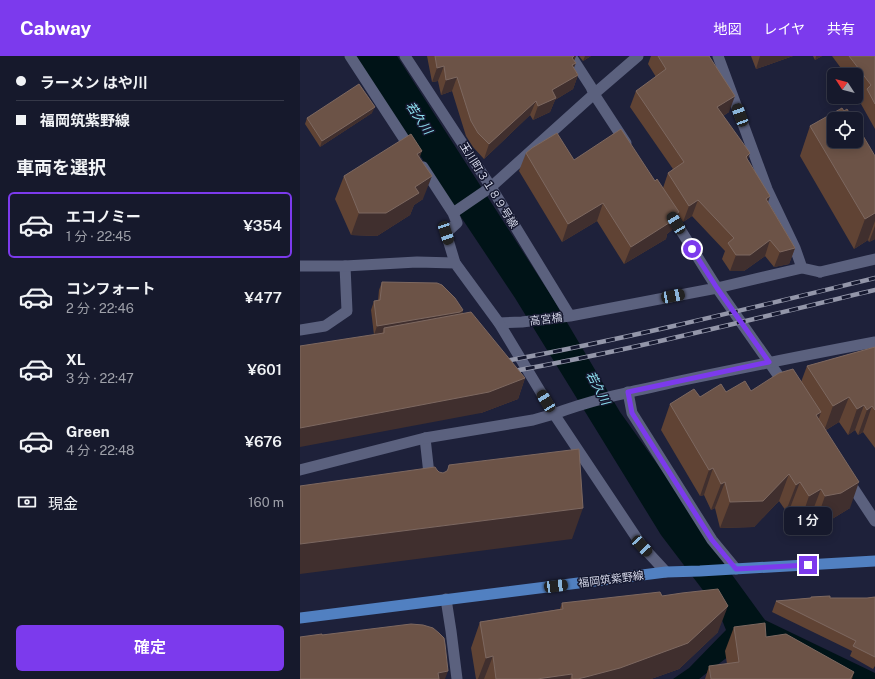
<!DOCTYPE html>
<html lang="ja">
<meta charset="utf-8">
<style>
:root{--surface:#16192c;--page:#1f2234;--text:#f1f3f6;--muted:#9ea0a9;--line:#353848;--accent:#7c3aed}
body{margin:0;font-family:"Public Sans","Noto Sans JP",sans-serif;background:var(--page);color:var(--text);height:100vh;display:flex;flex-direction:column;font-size:15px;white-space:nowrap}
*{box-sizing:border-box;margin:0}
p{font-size:13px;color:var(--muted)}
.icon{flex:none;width:22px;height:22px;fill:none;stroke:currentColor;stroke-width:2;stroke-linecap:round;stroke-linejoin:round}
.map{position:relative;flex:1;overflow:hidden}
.sheet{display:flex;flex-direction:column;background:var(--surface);width:300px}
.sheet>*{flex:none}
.top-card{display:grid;align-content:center;height:88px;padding:0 16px;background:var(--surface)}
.needle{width:26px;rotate:306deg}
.tools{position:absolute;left:527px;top:12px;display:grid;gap:8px}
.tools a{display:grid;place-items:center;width:36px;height:36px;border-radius:6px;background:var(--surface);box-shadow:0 2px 10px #0003,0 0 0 1px var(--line);font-size:20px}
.end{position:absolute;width:18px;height:18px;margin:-9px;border:5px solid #7c3aed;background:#fff;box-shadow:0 0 0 2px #fff}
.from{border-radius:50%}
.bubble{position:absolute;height:28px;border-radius:6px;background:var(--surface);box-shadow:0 2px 10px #0003,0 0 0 1px var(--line);font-size:13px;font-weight:600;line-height:28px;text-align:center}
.car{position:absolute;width:12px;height:24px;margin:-12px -6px;border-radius:5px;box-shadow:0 0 3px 1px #0007;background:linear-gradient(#222 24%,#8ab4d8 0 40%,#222 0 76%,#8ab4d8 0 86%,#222 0)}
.top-card b{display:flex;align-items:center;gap:14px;height:38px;font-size:15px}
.top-card b+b{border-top:1px solid var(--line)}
.top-card i{width:10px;height:10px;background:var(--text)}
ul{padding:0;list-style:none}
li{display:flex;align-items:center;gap:12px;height:66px;margin:0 8px 6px;padding:0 8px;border:2px solid transparent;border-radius:6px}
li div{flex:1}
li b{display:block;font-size:15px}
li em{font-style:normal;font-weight:600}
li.current{border-color:var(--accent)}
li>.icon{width:36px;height:36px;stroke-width:1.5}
h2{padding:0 16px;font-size:18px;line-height:48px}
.pay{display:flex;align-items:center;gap:10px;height:44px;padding:0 16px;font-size:15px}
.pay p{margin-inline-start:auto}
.action{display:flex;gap:8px;margin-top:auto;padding:8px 16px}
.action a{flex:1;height:46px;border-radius:6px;background:var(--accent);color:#fff;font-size:16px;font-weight:600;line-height:46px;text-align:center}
header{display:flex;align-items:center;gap:24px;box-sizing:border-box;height:56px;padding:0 20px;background:var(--accent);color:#fff}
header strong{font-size:19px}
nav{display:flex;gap:22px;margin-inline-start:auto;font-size:14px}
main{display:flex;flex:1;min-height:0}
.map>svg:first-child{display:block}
</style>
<header>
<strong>Cabway</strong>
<nav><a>地図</a><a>レイヤ</a><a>共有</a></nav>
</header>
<main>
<section class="sheet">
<div class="top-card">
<b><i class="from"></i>ラーメン はや川</b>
<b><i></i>福岡筑紫野線</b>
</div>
<h2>車両を選択</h2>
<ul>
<li class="current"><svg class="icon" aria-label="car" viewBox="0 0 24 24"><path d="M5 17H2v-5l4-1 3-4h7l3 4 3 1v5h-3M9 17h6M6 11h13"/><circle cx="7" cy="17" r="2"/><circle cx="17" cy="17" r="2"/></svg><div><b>エコノミー</b><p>1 分 · 22:45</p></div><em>¥354</em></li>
<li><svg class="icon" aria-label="car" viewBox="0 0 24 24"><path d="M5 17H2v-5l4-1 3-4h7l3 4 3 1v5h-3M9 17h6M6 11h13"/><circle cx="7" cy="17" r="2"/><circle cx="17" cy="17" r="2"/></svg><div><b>コンフォート</b><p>2 分 · 22:46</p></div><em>¥477</em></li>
<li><svg class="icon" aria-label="car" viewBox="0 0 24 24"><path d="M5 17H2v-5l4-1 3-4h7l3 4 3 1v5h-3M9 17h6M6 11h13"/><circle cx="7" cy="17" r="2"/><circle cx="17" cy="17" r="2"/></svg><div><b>XL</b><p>3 分 · 22:47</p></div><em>¥601</em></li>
<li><svg class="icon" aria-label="car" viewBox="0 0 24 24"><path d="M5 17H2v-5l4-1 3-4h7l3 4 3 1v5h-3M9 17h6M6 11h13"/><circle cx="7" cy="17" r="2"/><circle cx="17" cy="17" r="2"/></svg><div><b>Green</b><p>4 分 · 22:48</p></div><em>¥676</em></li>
</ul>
<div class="pay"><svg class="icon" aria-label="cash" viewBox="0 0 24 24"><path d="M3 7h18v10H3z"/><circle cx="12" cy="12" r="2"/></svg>現金<p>160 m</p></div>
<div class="action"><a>確定</a></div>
</section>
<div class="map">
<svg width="575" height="623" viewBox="0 0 575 623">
<rect width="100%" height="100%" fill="#1e213a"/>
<path fill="#001317" d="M54,0H97L252,241L320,356L373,430L401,476L465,564L575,617V623H529L455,580L399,623H373L389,612L426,574L418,554L361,479L215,242L107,80Z"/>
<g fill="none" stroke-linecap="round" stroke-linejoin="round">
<path stroke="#5b617e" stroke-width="11" d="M0,274L25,270L47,255L45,210
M125,382L130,427"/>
<path stroke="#5b617e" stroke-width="11" d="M520,216L575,203"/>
<path stroke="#5b617e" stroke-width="11" d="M50,0L112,95
M105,0L191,131L270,260
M271,0L291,31L294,38L326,87
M418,0L467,133L495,192L502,212
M123,111L153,157L157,167L146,177L155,207
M368,154L417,232L485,329
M153,157L191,131L294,38L338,0
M199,267L222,266L270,260L417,232L502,212L520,216
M328,336L332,357L412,484L436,513
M0,414L125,382L233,364L254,358
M548,424L575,465
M146,543L151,575L157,623"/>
<path stroke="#5b617e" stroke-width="11" d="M0,210H45L117,206L155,207L199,267L254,358L342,490L366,516
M254,358C296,342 340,334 384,324C447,311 511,298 575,286"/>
<path stroke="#5180c1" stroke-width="11" d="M0,562L366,516L400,515L575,505"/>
<defs>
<path id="rail" d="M200,306C326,283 451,252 575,222
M208,316C332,294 453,263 575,234"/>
</defs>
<use href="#rail" stroke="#9396a9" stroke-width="4.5"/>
<use href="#rail" stroke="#15182f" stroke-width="3" stroke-dasharray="9" stroke-linecap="butt"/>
</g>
<path fill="#604334" d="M127,0H276L274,5V12L278,19L273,33L255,44L250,56L233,64L230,59L184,103L173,91L166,80L152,35L141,39L138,25L132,26Z
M279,0H291L283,5Z
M351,0H409L429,56L423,60L448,104L468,146L495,192L489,208L474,211L465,200L444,215H430L422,203L425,195L392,160L383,166L378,158L372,174L367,178L366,183L324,208L297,165L262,186L219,115L226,97L274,104L355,125L363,132L368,117L373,113L330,51L336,35L356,21L348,8Z
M451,0H493L456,13Z
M513,0H522L515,4Z
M532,0H575V73L561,48L563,42L556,32V19H546Z
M72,57L20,91L5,68L7,62Z
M510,70L575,100V183L569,186L568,184L554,193L500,100Z
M119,101L123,143L114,149L110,159L77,180L51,179L35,143L44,120Z
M82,226L163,254L162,258L225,322L218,343L181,357L74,279L71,254L74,245H78L79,234Z
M575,291V392L563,376L558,379L555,374L548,379L539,366L526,374L550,452L532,463L516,466L511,459L500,467L490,452L486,455L479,445L454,471L420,472L415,452L411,454L404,439L400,440L361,374L370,348L426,336L451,335L501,326L507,310Z
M362,540L418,576L379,613L351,623H176L171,592L180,566L260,553L262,547Z
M511,541L530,542H567L575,541V610L573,613L550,600L552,595L472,556L476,545L511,542Z
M434,571L466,581L554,616L552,623H411L427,608L425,595Z
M409,610L411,623H405Z"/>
<path fill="#402f2e" d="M274,0H276L272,9L276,7L270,21L272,2Z
M285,0H291L283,5Z
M460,0H493L456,13Z
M516,0H522L515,4Z
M144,10L138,25L132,26L137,12Z
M278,19L273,33L255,44L250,56L233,64L238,50L252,34Z
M157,21L152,35L141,39L146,24Z
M435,40L429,56L411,67L417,51Z
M236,45L230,59L184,103L189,88Z
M75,51L72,57L20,91L22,85Z
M122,95L114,117L117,98Z
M450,97L445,113L446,101Z
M132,120L123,143L114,149L110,159L77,180L51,179L59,157L115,131Z
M470,140L465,156L466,143Z
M398,144L392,160L383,166L389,150Z
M303,147L297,165L262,186L268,168Z
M379,156L372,174L367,178L366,183L324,208L331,191Z
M575,157V165L568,184L554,193L565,163Z
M575,170V183L569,186Z
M470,184L465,200L444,215H430L436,199Z
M495,192L489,208L474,211L480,196Z
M163,254L160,262L84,272L82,278L74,279L77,270Z
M225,322L218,343L181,357L0,391V372Z
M549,341L539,366L524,375L533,350Z
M564,349L555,374L548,379L557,353Z
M572,350L563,376L558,379L567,354Z
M521,356L512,382L516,359Z
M413,412L404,439L400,440L409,414Z
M489,418L479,445L454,471L420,472L430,446Z
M425,426L415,452L411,454L421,428Z
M500,426L490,452L486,455L496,429Z
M559,426L550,452L532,463L516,466L525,440Z
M521,433L511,459L500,467L509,440Z
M283,452L272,483L0,518V488Z
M428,550L418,576L379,613L351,623H278Z
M193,600L184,623H178L186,602Z
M148,615L145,623H136L138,617Z
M272,618L270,623H237Z"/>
<path fill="#6c5347" stroke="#7d6860" d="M135,0H274L272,2L276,7L272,9L278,19L252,34L256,42L238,50L236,45L189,88L178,77L171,65L157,21L146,24L144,10L137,12Z
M358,0H409L435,40L417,51L450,97L446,101L470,140L466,143L495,192L480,196L470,184L450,199H436L428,187L434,182L398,144L389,150L368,117L384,106L336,35L366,13Z
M549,0H575V48L567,33L571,29Z
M59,28L75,51L22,85L7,62Z
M542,52L544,55L547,53L553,63H534V85H556V68L575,100V157L565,163L510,70Z
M321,73L355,125L357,123L379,156L370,162L372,165L331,191L303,147L268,168L226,97L232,92L257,77L274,104Z
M111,78L122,95L117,98L132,120L115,131L119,137L86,157H59L44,120Z
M82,226L137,227L142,229L155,242L163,254L160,256L77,270L74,245L80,244Z
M171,256L225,322L189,336L0,372V290L84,277V272Z
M575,291V354L572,350L567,354L564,349L557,353L549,341L533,350L507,310Z
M493,313L521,356L516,359L559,426L541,437L525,440L521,433L509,440L500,426L496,429L489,418L463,445L430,446L425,426L421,428L413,412L409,414L370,348L394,333L400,341L421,328L426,336L445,325L451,335L479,317Z
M279,393L283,452L0,488V430L135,411L137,414L139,416L143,417L147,415L148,413L149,409Z
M418,533L428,550L388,587L320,612L278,623H272V618L237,623H196L193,600L186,602L180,566L263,553L262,547L360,536L362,540L382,537Z
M530,540V542H567L575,541V601L553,590L556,585L476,545L511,542V541Z
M465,567L466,581L486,578L554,616L550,623H411L409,610L439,606L434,571Z
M111,568L123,569L133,572L139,577L144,582L145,588L148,615L138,617L139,623H0V581L22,578V579Z"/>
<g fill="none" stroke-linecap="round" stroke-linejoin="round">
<path stroke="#7c3aed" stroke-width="5" d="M392,193L417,232L469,306L328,336L332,357L412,484L436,513L508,509"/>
</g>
<g text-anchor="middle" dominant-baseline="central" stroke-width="3" stroke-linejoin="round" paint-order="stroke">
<g font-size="11" fill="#d5d8e9" stroke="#15182f">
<text transform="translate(189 129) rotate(58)">玉川町３１８９号線</text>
<text transform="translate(246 263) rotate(-7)">高宮橋</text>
<text transform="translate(311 523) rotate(-7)">福岡筑紫野線</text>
</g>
<g font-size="12" font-style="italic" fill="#8de0f0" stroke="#15182f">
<text transform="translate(119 62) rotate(56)">若久川</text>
<text transform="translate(298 332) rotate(62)">若久川</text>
</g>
</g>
</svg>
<div class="tools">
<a><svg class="needle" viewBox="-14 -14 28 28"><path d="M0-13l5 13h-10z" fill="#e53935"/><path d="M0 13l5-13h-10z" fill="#9ea0a9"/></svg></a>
<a><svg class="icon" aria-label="locate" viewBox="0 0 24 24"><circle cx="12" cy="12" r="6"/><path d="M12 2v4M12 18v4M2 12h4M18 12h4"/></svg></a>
</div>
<i class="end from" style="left:392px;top:193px"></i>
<i class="end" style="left:508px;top:509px"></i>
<div class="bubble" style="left:484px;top:451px;width:48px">1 分</div>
<i class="car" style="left:440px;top:59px;rotate:340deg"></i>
<i class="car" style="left:376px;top:167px;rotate:328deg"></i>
<i class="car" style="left:146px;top:177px;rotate:162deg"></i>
<i class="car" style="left:373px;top:240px;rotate:79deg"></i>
<i class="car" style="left:246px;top:345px;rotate:329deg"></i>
<i class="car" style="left:342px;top:490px;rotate:137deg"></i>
<i class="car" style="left:256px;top:530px;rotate:83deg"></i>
</div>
</main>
